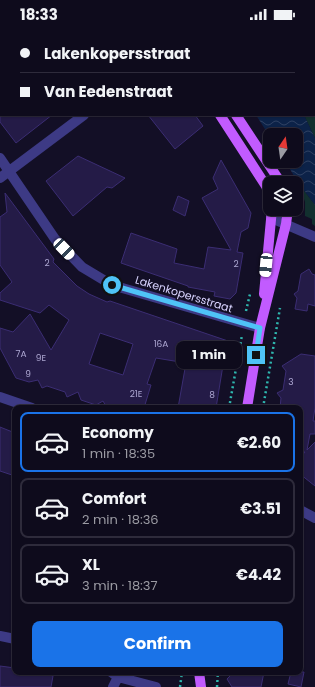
<!DOCTYPE html>
<meta charset="utf-8">
<style>
:root{--surface:#0e0b1c;--page:#171425;--text:#f1f3f6;--muted:#9b9ba3;--line:#2e2b3b;--accent:#1a73e8}
body{margin:0;font-family:Poppins,sans-serif;background:var(--page);color:var(--text);height:100vh;display:flex;flex-direction:column;font-size:15px;white-space:nowrap}
*{box-sizing:border-box;margin:0}
p{font-size:13px;color:var(--muted)}
.icon{flex:none;width:22px;height:22px;fill:none;stroke:currentColor;stroke-width:2;stroke-linecap:round;stroke-linejoin:round}
.map{position:relative;flex:1;overflow:hidden}
.sheet{position:absolute;left:12px;top:377px;width:291px;height:270px;display:flex;flex-direction:column;background:var(--surface);border-radius:8px;box-shadow:0 1px 3px #0004,0 0 0 1px var(--line)}
.sheet>*{flex:none}
.top-card{position:absolute;left:0px;top:0px;width:315px;height:88px;box-shadow:0 1px 3px #0004,0 0 0 1px var(--line);display:grid;align-content:center;height:88px;padding:0 20px;background:var(--surface)}
.needle{width:26px;rotate:13deg}
.tools{position:absolute;left:263px;top:100px;display:grid;gap:8px}
.tools a{display:grid;place-items:center;width:40px;height:40px;border-radius:8px;background:var(--surface);box-shadow:0 1px 3px #0004,0 0 0 1px var(--line);font-size:20px}
.end{position:absolute;width:18px;height:18px;margin:-9px;border:5px solid #4fc3f7;background:#111;box-shadow:0 0 0 2px #111}
.from{border-radius:50%}
.bubble{position:absolute;height:28px;border-radius:8px;background:var(--surface);box-shadow:0 1px 3px #0004,0 0 0 1px var(--line);font-size:13px;font-weight:700;line-height:28px;text-align:center}
.car{position:absolute;width:12px;height:24px;margin:-12px -6px;border-radius:5px;box-shadow:0 0 3px 1px #0007;background:linear-gradient(#fff 24%,#345 0 40%,#fff 0 76%,#345 0 86%,#fff 0)}
.top-card b{display:flex;align-items:center;gap:14px;height:38px;font-size:15px}
.top-card b+b{border-top:1px solid var(--line)}
.top-card i{width:10px;height:10px;background:var(--text)}
ul{padding:7px 0 0;list-style:none}
li{display:flex;align-items:center;gap:12px;height:60px;margin:0 8px 6px;padding:0 12px;border:2px solid var(--line);border-radius:8px}
li div{flex:1}
li b{display:block;font-size:15px}
li em{font-style:normal;font-weight:700}
li.selected{border-color:var(--accent)}
li>.icon{width:36px;height:36px;stroke-width:1.5}
.action{display:flex;gap:8px;margin-top:auto;padding:8px 20px}
.action a{flex:1;height:46px;border-radius:8px;background:var(--accent);color:#fff;font-size:16px;font-weight:700;line-height:46px;text-align:center}
.status{display:flex;justify-content:space-between;align-items:center;height:28px;padding:0 20px;background:var(--surface);direction:ltr}
.status svg{height:11px;fill:currentColor}
.map>svg:first-child{display:block}
</style>
<div class="status"><b>18:33</b><svg viewBox="0 0 49 12"><path d="M0 12V9h3v3zM5 12V6h3v6zM10 12V3h3v9zM15 12V0h3v12zM26 1h20v11H26zM47 4h2v5h-2z"/></svg></div>
<div class="map">
<svg width="315" height="659" viewBox="0 0 315 659">
<defs>
<pattern id="water-waves" width="16" height="10" patternUnits="userSpaceOnUse"><rect width="16" height="10" fill="#0c2248"/><path d="M0 5q4-4 8 0t8 0" fill="none" stroke="#2f4163"/></pattern>
</defs>
<rect width="100%" height="100%" fill="#130f26"/>
<path fill="#12302f" d="M314,60L315,62V110L304,87H314Z
M299,156L315,177V198L312,196V191L305,188V174Z"/>
<path fill="url(#water-waves)" d="M256,87H304L315,110V177L299,156L285,133H296V107H270V109Z"/>
<path fill="#241b47" stroke="#3b2d73" fill-rule="evenodd" d="M0,87H52L16,115L0,94Z
M148,87H195L203,98L175,121Z
M78,128L125,150L112,160L107,159L73,188L46,153Z
M221,132L251,185L248,200L241,204L237,224L243,225L236,265L230,271L214,268L215,264L188,259V258L121,235L131,205L177,221L174,235L204,241L208,219L231,222L202,170L218,161L213,150Z
M5,165L54,231L53,234L77,258L89,266L107,274L110,273L228,313L224,331L216,380H178L186,335L156,330L147,356L151,357L144,380H107L103,373L96,377L81,372L78,364L67,369L65,364L47,358L42,360L38,352L29,354L16,350L0,320V300L13,304L30,286L51,322L69,292L49,277L40,285L0,272V265L12,254L0,237V189L7,184ZM100,305L133,316L123,347L89,336Z
M178,168L189,173L185,188L173,182Z
M309,241L312,246L315,247V278L308,276L307,283L295,281L297,270L294,266L298,263L301,246Z
M301,326L315,328V380L313,393H315V406H310L307,422L315,414V458L300,446V430L305,424H300V380H280L281,370L277,365L283,362L286,343L282,338Z
M0,399L15,405V448L0,443Z
M0,638L15,640V644H38L53,648L51,659H0Z
M234,644H264L261,659H232L227,651Z
M291,644H304L301,659L288,656Z"/>
<g fill="none" stroke-linecap="round" stroke-linejoin="round">
<path stroke="#2fb8b0" stroke-width="2.5" stroke-dasharray="2 3" stroke-linecap="butt" d="M237,1L238,0
M246,283L250,266
M229,380L242,307
M263,380L280,280
M180,659L182,644
M217,659L218,644"/>
<path stroke="#3d3a85" stroke-width="10" d="M175,0L177,1
M288,0L289,1
M314,29L315,30
M0,130L55,211L82,239L112,257L260,300
M0,150L84,87
M271,190L315,209
M0,369L32,380
M300,482L315,490
M0,608L15,611
M111,644L118,649L156,659
M113,659L118,649"/>
<path stroke="#c25bff" stroke-width="10" d="M210,1V0
M220,87L266,158L270,170
M236,87L281,155
M264,266L272,181
M247,380L260,300L286,196L288,181
M199,644L201,659"/>
</g>
<g fill="none" stroke-linecap="round" stroke-linejoin="round">
<path stroke="#4fc3f7" stroke-width="5" d="M112,257L260,300L256,327"/>
</g>
<g text-anchor="middle" dominant-baseline="central" stroke-width="3" stroke-linejoin="round" paint-order="stroke">
<g font-size="9" fill="#aca6d1">
<text x="47" y="235">2</text>
<text x="236" y="236">2</text>
<text x="161" y="316">16A</text>
<text x="21" y="326">7A</text>
<text x="41" y="330">9E</text>
<text x="28" y="346">9</text>
<text x="291" y="354">3</text>
<text x="136" y="366">21E</text>
<text x="212" y="367">8</text>
</g>
<g font-size="11" fill="#d9d4ff" stroke="#130f26">
<text transform="translate(184 266) rotate(17)">Lakenkopersstraat</text>
</g>
</g>
</svg>
<div class="tools">
<a><svg class="needle" viewBox="-14 -14 28 28"><path d="M0-13l5 13h-10z" fill="#e53935"/><path d="M0 13l5-13h-10z" fill="#9b9ba3"/></svg></a>
<a><svg class="icon" aria-label="layers" viewBox="0 0 24 24"><path d="M12 4l9 5-9 5-9-5zM3 14l9 5 9-5"/></svg></a>
</div>
<i class="end from" style="left:112px;top:257px"></i>
<i class="end" style="left:256px;top:327px"></i>
<div class="bubble" style="left:176px;top:313px;width:66px">1 min</div>
<i class="car" style="left:64px;top:221px;rotate:136deg"></i>
<i class="car" style="left:266px;top:237px;rotate:185deg"></i>
<div class="top-card">
<b><i class="from"></i>Lakenkopersstraat</b>
<b><i></i>Van Eedenstraat</b>
</div>
<section class="sheet">
<ul>
<li class="selected"><svg class="icon" aria-label="car" viewBox="0 0 24 24"><path d="M5 17H2v-5l4-1 3-4h7l3 4 3 1v5h-3M9 17h6M6 11h13"/><circle cx="7" cy="17" r="2"/><circle cx="17" cy="17" r="2"/></svg><div><b>Economy</b><p>1 min · 18:35</p></div><em>€2.60</em></li>
<li><svg class="icon" aria-label="car" viewBox="0 0 24 24"><path d="M5 17H2v-5l4-1 3-4h7l3 4 3 1v5h-3M9 17h6M6 11h13"/><circle cx="7" cy="17" r="2"/><circle cx="17" cy="17" r="2"/></svg><div><b>Comfort</b><p>2 min · 18:36</p></div><em>€3.51</em></li>
<li><svg class="icon" aria-label="car" viewBox="0 0 24 24"><path d="M5 17H2v-5l4-1 3-4h7l3 4 3 1v5h-3M9 17h6M6 11h13"/><circle cx="7" cy="17" r="2"/><circle cx="17" cy="17" r="2"/></svg><div><b>XL</b><p>3 min · 18:37</p></div><em>€4.42</em></li>
</ul>
<div class="action"><a>Confirm</a></div>
</section>
</div>
